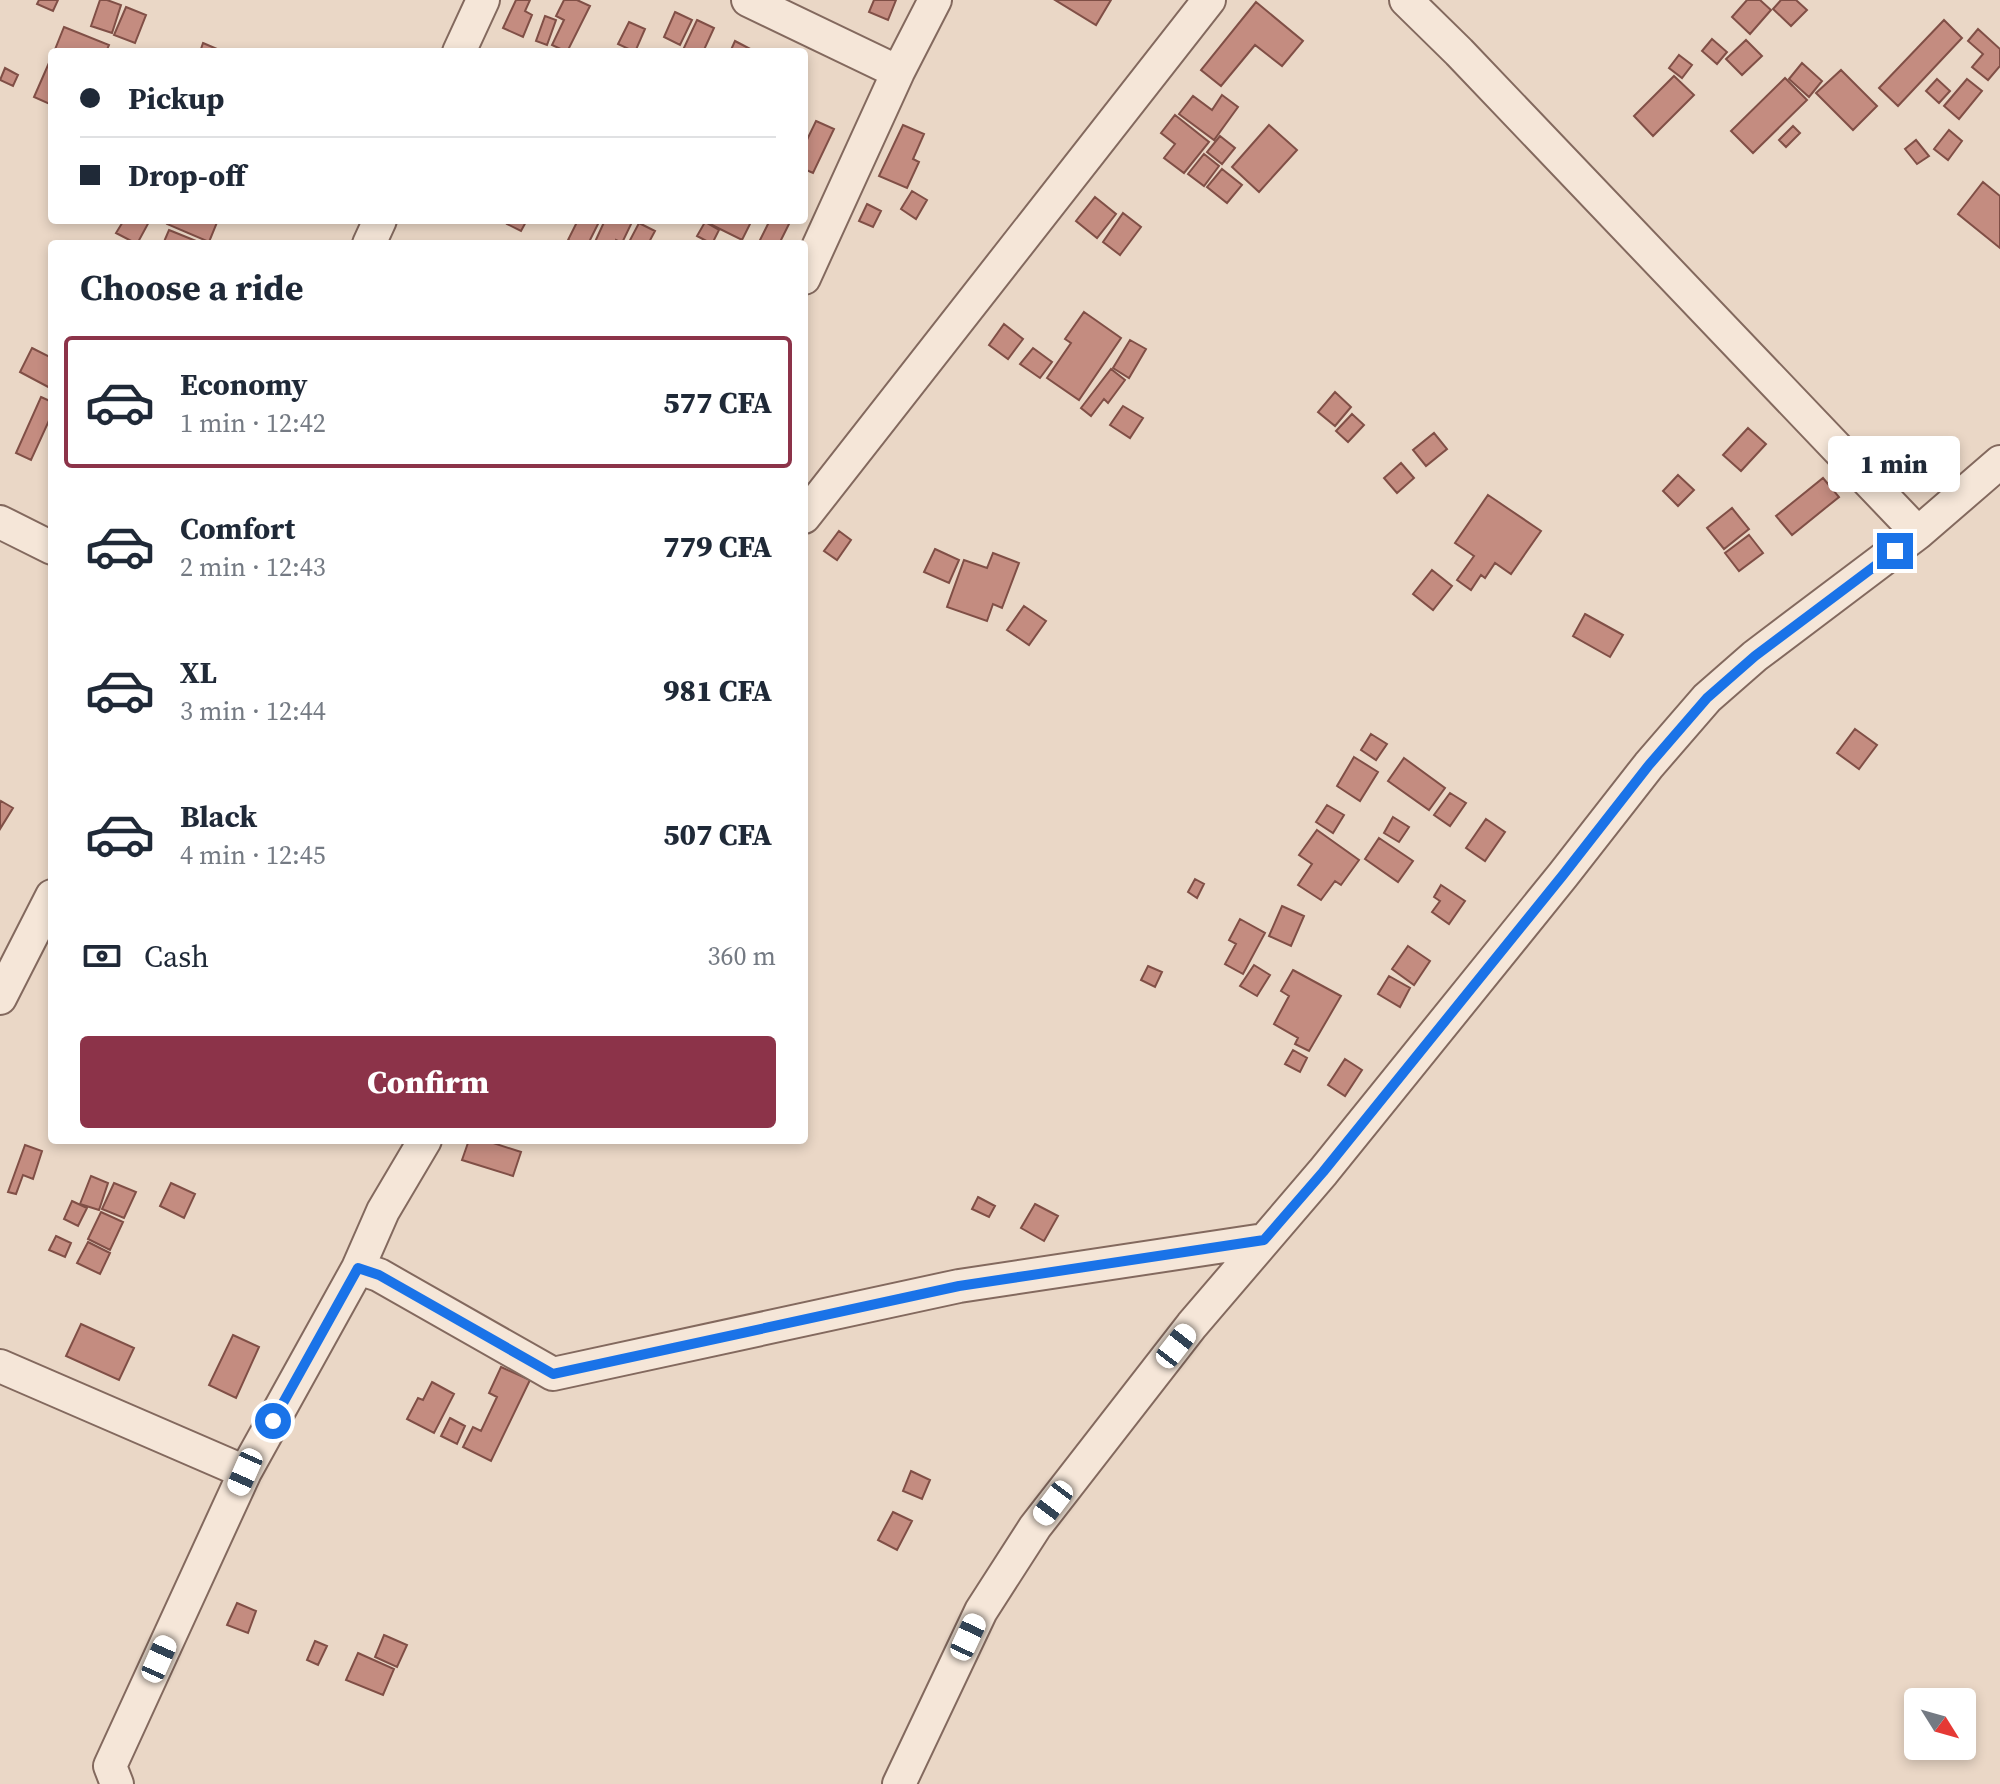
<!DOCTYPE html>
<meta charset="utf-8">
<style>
:root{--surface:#fff;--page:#f2f2f3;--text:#1f2937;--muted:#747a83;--line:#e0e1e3;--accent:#8c3349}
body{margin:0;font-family:"Source Serif 4",serif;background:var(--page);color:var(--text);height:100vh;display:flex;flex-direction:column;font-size:30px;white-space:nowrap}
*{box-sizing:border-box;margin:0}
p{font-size:26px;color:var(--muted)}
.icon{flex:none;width:44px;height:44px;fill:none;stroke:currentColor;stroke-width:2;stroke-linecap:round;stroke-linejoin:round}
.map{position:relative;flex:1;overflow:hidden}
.panel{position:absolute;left:48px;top:240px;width:760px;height:904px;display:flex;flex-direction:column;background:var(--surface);border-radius:8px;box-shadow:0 4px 12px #0003}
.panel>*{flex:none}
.guide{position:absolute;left:48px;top:48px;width:760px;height:176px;border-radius:8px;box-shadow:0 4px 12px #0003;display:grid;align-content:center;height:176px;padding:0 32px;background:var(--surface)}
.needle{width:52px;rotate:127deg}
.controls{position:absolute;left:1904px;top:1688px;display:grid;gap:16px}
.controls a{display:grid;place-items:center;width:72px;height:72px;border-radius:8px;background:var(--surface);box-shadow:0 4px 12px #0003;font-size:40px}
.end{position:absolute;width:36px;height:36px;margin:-18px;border:10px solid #1a73e8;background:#fff;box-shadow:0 0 0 4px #fff}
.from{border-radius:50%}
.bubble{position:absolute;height:56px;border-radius:8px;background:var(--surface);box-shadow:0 4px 12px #0003;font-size:26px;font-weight:800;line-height:56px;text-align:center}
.car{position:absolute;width:24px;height:48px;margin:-24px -12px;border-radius:10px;box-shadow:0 0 6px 2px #0007;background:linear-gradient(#fff 24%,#345 0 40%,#fff 0 76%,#345 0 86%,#fff 0)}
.guide b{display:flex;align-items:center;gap:28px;height:76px;font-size:30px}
.guide b+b{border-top:2px solid var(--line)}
.guide i{width:20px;height:20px;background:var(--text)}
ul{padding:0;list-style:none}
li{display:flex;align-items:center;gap:24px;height:132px;margin:0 16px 12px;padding:0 16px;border:4px solid transparent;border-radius:8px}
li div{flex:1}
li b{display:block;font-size:30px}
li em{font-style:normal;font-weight:800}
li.on{border-color:var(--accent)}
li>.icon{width:72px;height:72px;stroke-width:1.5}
h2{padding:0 32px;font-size:36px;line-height:96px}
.pay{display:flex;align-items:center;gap:20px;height:88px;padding:0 32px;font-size:30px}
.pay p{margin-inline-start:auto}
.button{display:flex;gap:16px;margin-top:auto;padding:16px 32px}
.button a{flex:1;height:92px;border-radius:8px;background:var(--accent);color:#fff;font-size:32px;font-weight:800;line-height:92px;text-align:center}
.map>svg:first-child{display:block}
</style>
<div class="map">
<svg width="2000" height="1784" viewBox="0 0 2000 1784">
<rect width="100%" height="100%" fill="#ead7c6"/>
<path fill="#c48c80" stroke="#804f46" stroke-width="2" d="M39,0H58L53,11L37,4Z
M100,0H107L121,5L112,33L91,26Z
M516,0H530L525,11L532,15L523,37L503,28Z
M564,0H577L590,6L567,52L552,45L564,20L556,16Z
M874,0H896L888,20L869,12Z
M1055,0H1111L1096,25Z
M1747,0H1760L1771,10L1750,34L1732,17Z
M1781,0H1796L1807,10L1791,26L1773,9Z
M1256,2L1303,41L1282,66L1255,45L1221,86L1201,70Z
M126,7L146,15L135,43L114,35Z
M675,12L692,20L680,45L664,37Z
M545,16L556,20L547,45L536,41Z
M697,20L714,28L703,52H682Z
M1944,20L1962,38L1898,106L1879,88Z
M629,22L645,29L635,52L618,44Z
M64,27L109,45L106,52H54Z
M1978,29L2000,49V66L1988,80L1972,67L1983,54L1968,41Z
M1712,39L1727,52L1717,64L1702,51Z
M1746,40L1762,56L1742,75L1726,59Z
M735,41L756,52H730Z
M203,43L224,52H200Z
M1679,55L1692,65L1682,78L1669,68Z
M52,56V105L34,97Z
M1802,63L1822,81L1809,97L1789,79Z
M5,68L18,75L13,86L0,80Z
M1841,70L1877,106L1853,130L1816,93Z
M1674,76L1694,95L1653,136L1634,116Z
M1785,78L1807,100L1753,153L1731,131Z
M1937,79L1950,91L1939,103L1926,91Z
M1967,79L1982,91L1959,119L1944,106Z
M1222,95L1238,107L1214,140L1179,114L1193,96L1212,110Z
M1175,115L1209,142L1184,173L1164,158L1175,144L1161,133Z
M816,121L834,129L813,173L804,169V146Z
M903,125L924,134L913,159L919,162L907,188L879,176Z
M1269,125L1297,150L1259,192L1232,167Z
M1793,126L1800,133L1786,147L1779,140Z
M1949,130L1962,141L1948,160L1934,149Z
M1220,136L1235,148L1222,164L1207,152Z
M1916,140L1929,156L1917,164L1905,149Z
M1204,154L1219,166L1204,186L1188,174Z
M1222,169L1242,185L1227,203L1207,187Z
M1983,182L2000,196V248L1958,214Z
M912,191L927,200L916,219L901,209Z
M1095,197L1116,214L1097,238L1076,221Z
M867,204L881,211L873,227L859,221Z
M1123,213L1141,227L1120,255L1103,242Z
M124,220H150L137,244L116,233Z
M168,220H218L209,242L167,224Z
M509,220H527L521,231L507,224Z
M578,220H600L588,244H576L568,240Z
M605,220H633L622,243L616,240L615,244H594Z
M710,220H752L742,240L708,223Z
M770,220H791L779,244H758Z
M705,222L719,230L712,244L697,236Z
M639,223L655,231L648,244H628Z
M169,230L201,243V244H163Z
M1084,312L1121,338L1079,400L1047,378L1071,343L1065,339Z
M1004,324L1023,339L1008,359L989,345Z
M1130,340L1146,349L1129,378L1113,368Z
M32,348L52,358V389L20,372Z
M1033,348L1052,362L1040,378L1020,364Z
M1111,369L1125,380L1108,403L1104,399L1091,416L1081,408Z
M1335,392L1351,407L1335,426L1318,412Z
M41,397L52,402V414L31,460L16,453Z
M1123,406L1143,418L1130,438L1110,425Z
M1352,414L1364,425L1348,442L1336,431Z
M1748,428L1766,444L1741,471L1723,455Z
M1434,433L1447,449L1426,466L1413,450Z
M1401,463L1414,478L1397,493L1384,478Z
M1678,475L1694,490L1678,506L1663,491Z
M1823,478L1839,497L1792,535L1776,516Z
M1488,495L1541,531L1511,574L1495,563L1485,578L1481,575L1471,590L1457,580L1474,556L1455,543Z
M1732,508L1749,529L1724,549L1707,528Z
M839,531L851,540L837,560L824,551Z
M1749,535L1763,553L1739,571L1725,553Z
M935,549L959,560L949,583L924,572Z
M993,553L1019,563L1002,608L993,604L987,621L947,607L964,560L987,568Z
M1432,570L1452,586L1433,610L1413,594Z
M1024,606L1046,621L1029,645L1007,630Z
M1585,614L1623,635L1610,657L1573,636Z
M1855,729L1877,745L1859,769L1837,753Z
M1371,734L1387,744L1376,760L1361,750Z
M1354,757L1378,772L1360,801L1337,786Z
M1404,758L1445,788L1429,810L1388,781Z
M1450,793L1466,803L1450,826L1434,815Z
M1,801L13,808L0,829V803Z
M1327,805L1344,815L1333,833L1316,822Z
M1393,817L1409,827L1399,842L1384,833Z
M1486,819L1505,832L1485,861L1466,848Z
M1317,830L1359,860L1341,885L1335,881L1321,900L1298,885L1312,864L1299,855Z
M1379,838L1413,861L1398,882L1365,859Z
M1195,879L1204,884L1197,898L1188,892Z
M1441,885L1465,901L1449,924L1432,912L1440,901L1434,897Z
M1282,906L1304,916L1291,946L1269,936Z
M1240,919L1265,933L1243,974L1225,964L1236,944L1229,940Z
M1408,946L1430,961L1414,985L1392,969Z
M1254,965L1270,975L1257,996L1240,986Z
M1148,966L1162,972L1155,987L1141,980Z
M1293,970L1341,996L1309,1051L1295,1044L1298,1038L1274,1024L1289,996L1281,991Z
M1389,976L1410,988L1400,1007L1378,994Z
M1293,1050L1307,1058L1300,1072L1285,1064Z
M1345,1059L1362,1070L1345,1096L1328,1085Z
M469,1140H484L521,1152L513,1176L462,1160Z
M25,1145L42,1151L33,1179L23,1175L16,1194L8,1192Z
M91,1176L108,1183L99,1210L80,1204Z
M114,1183L136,1192L124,1218L102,1209Z
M171,1183L195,1194L184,1218L160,1206Z
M978,1197L995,1206L989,1217L972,1209Z
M72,1201L87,1208L78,1226L64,1219Z
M1035,1204L1058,1216L1044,1241L1021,1228Z
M101,1212L123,1222L110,1250L88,1239Z
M56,1236L71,1243L65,1257L49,1250Z
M88,1242L110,1253L100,1274L77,1263Z
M81,1324L134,1348L119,1380L66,1356Z
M233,1335L259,1347L236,1398L209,1385Z
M501,1367L530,1380L491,1461L463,1447L473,1427L481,1431L497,1397L489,1393Z
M432,1382L454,1394L434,1433L407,1419L418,1398L423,1400Z
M450,1418L465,1426L457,1444L441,1436Z
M911,1471L930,1480L922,1499L903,1491Z
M893,1512L912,1521L897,1550L878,1540Z
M237,1603L256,1611L248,1633L227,1625Z
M384,1635L407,1645L397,1667L375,1657Z
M315,1641L327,1646L318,1665L307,1660Z
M358,1653L394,1669L383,1695L346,1680Z"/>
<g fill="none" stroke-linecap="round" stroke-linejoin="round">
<defs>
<path id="street" d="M748,0L898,72
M1406,0L1459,52L1918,533
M459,52L483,0
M369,244L380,220
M804,278L898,72L935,0
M804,517L1209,0
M0,522L52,548
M0,998L52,896
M358,1268L379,1275L553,1374L959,1286L1264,1240
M0,1366L245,1472
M117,1784L110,1766L245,1472L358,1268L383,1211L425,1140
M899,1784L981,1611L1035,1527L1192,1325L1323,1172L1563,875L1649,765L1707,698L1755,656L1918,533L2000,462"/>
</defs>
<use href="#street" stroke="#83695e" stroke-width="36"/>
<use href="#street" stroke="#f5e6d8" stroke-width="32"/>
</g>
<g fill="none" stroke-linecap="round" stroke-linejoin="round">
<path stroke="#1a73e8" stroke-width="10" d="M273,1421L358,1268L379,1275L553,1374L959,1286L1264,1240L1323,1172L1563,875L1649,765L1707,698L1755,656L1895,551"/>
</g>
</svg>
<div class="controls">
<a><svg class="needle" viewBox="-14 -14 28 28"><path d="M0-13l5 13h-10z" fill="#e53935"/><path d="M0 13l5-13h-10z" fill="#747a83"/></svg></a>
</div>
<i class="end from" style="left:273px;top:1421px"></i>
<i class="end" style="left:1895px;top:551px"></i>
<div class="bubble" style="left:1828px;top:436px;width:132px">1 min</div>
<i class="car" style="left:1176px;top:1346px;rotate:38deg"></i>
<i class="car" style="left:245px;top:1472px;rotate:204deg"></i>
<i class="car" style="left:1053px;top:1503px;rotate:217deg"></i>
<i class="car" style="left:968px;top:1637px;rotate:25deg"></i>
<i class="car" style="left:159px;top:1659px;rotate:24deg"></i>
<div class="guide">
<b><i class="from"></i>Pickup</b>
<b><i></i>Drop-off</b>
</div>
<section class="panel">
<h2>Choose a ride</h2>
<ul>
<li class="on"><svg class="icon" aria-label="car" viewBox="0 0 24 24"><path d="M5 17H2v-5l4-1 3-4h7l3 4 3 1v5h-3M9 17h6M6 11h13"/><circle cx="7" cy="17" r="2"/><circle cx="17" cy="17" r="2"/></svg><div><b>Economy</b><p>1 min · 12:42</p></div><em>577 CFA</em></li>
<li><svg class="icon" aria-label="car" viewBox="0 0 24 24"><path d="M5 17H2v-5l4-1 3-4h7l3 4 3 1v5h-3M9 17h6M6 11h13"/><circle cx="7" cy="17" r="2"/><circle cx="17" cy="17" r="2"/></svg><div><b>Comfort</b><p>2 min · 12:43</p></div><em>779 CFA</em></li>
<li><svg class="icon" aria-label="car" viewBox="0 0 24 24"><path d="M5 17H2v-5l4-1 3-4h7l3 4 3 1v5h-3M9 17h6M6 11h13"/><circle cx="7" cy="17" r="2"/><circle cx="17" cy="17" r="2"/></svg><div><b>XL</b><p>3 min · 12:44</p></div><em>981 CFA</em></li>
<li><svg class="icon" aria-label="car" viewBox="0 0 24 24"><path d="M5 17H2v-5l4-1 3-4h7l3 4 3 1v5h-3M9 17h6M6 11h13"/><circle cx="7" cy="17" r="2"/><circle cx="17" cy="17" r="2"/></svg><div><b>Black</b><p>4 min · 12:45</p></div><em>507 CFA</em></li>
</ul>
<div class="pay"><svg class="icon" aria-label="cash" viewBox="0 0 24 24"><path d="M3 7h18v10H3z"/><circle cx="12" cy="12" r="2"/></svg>Cash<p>360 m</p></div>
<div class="button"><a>Confirm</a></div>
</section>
</div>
